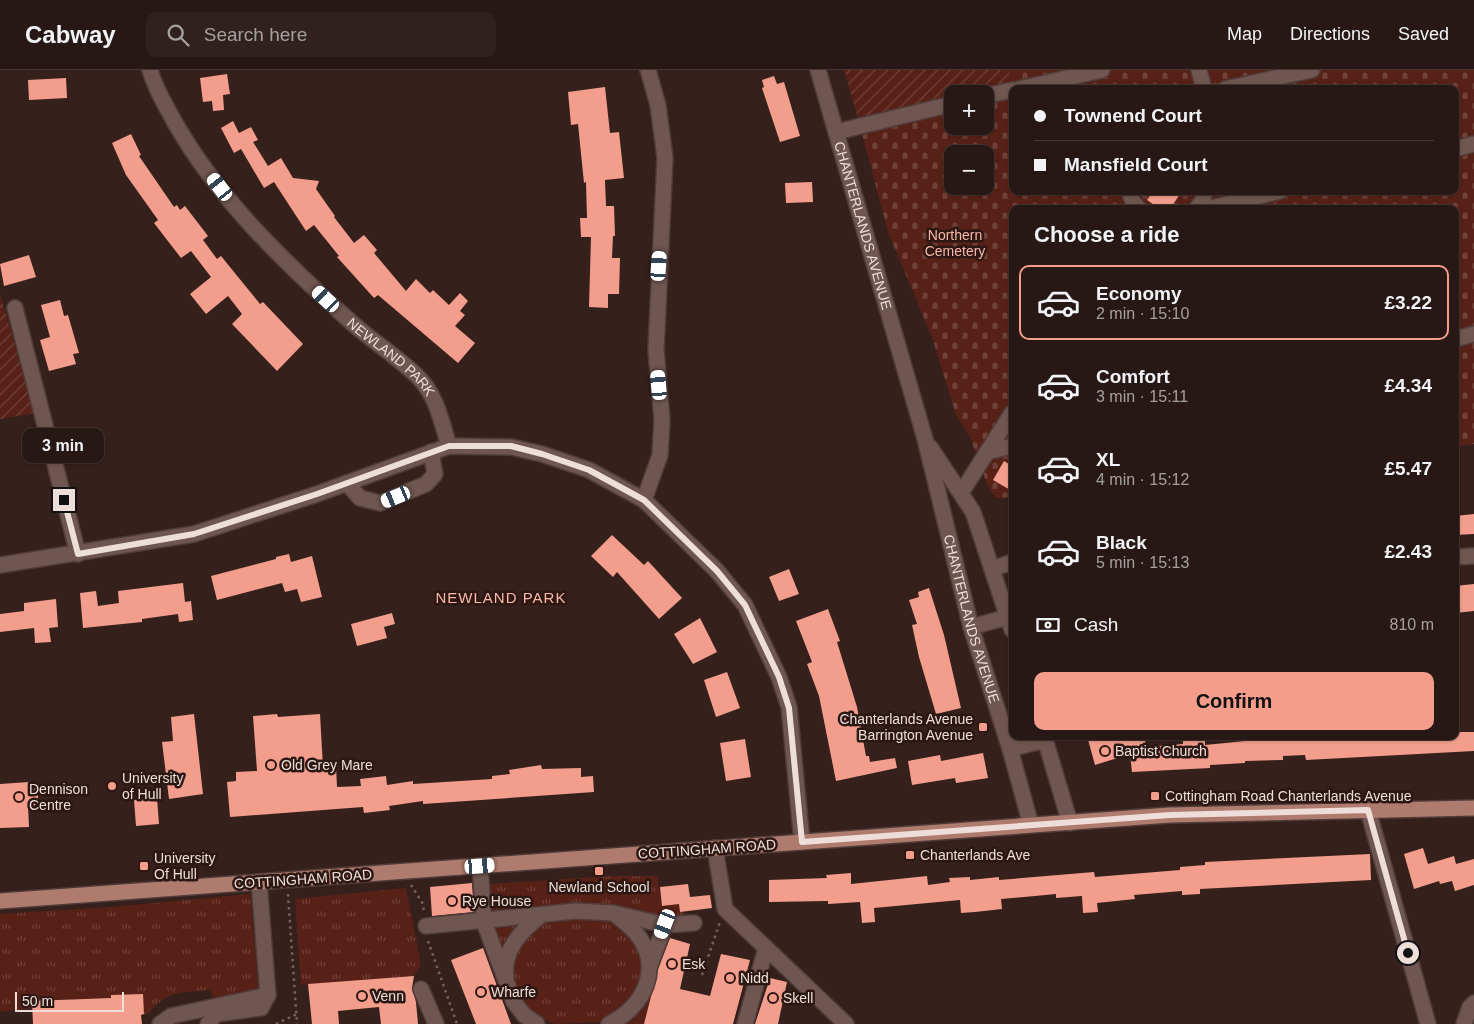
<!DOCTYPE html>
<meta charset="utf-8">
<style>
:root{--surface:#281815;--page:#30211e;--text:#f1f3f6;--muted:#a5a0a0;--line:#443734;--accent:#f49d8b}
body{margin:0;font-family:Arial,sans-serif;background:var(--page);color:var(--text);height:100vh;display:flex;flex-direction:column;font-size:19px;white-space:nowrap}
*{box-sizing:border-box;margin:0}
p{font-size:16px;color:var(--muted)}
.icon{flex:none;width:28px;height:28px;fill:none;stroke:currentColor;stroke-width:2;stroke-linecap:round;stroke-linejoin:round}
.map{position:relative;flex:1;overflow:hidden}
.side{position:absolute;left:1009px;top:135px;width:450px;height:535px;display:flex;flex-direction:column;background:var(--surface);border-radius:10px;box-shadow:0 1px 4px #0004,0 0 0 1px var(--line)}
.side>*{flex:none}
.top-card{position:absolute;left:1009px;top:15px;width:450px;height:110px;border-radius:10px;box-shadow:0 1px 4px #0004,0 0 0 1px var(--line);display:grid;align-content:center;height:110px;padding:0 25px;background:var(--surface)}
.tools{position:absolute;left:944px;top:15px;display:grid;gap:10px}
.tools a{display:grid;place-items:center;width:50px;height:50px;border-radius:10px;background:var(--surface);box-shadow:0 1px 4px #0004,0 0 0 1px var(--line);font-size:25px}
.scale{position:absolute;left:15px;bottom:12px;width:109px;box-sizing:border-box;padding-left:5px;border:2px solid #eddeda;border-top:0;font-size:14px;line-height:18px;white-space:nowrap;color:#eddeda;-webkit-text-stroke:4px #2c1712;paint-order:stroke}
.end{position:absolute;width:22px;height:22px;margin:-11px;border:6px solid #eddeda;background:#111;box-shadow:0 0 0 2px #111}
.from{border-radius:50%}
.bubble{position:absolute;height:35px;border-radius:10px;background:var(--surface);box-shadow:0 1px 4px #0004,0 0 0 1px var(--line);font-size:16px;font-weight:700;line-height:35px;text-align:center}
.car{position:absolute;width:15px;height:30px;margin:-15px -8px;border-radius:6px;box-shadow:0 0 4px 1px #0007;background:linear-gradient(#fff 24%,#345 0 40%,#fff 0 76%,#345 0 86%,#fff 0)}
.top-card b{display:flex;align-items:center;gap:18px;height:48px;font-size:19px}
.top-card b+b{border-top:1px solid var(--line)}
.top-card i{width:12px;height:12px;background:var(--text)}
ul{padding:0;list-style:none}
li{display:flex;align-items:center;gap:15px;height:75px;margin:0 10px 8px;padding:0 15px;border:2px solid transparent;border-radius:10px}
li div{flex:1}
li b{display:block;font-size:19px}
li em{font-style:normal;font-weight:700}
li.current{border-color:var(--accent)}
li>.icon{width:45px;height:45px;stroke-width:1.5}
h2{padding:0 25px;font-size:22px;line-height:60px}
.pay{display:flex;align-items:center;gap:12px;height:55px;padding:0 25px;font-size:19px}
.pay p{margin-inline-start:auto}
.button{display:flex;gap:10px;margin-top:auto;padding:10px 25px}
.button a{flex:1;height:58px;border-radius:10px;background:var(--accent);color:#111;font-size:20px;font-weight:700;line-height:58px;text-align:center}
header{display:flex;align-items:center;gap:30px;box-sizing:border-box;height:70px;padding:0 25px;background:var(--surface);border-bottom:1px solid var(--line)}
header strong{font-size:24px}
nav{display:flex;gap:28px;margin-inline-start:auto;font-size:18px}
.search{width:350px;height:45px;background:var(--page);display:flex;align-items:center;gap:12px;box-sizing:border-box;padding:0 18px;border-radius:10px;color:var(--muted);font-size:19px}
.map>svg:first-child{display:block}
</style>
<header>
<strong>Cabway</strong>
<div class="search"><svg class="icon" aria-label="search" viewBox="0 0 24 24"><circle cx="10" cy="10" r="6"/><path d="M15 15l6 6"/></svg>Search here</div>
<nav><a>Map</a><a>Directions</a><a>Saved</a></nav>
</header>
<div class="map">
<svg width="1474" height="954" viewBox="0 0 1474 954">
<defs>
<pattern id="grass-tufts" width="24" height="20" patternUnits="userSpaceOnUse" patternTransform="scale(1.25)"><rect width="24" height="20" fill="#582117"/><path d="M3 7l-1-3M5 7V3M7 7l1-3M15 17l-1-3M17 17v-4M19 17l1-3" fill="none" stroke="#704138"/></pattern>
<pattern id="cemetery-stones" width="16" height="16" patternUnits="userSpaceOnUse" patternTransform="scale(1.25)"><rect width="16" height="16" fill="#582117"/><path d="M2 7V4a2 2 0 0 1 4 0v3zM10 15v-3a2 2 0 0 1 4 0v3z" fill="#704138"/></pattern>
<pattern id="garden-furrows" width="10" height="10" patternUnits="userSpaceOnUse" patternTransform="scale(1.25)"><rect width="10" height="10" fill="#582117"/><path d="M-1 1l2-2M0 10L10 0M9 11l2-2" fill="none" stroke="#704138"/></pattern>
</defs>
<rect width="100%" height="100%" fill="#36201c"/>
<path fill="url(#grass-tufts)" d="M613,806H657L662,835L679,834L680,842H684L686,851L661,849L632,840L581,836L490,847L487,814Z
M406,818L421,894L414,906L301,915L295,829Z
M250,824L258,916L249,925L214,930L210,920C181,923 168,919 148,944H144L142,924L111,925V928L32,931V938L0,942V844L111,837Z
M540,846L505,899L484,852Z
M588,846C617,848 641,864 643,896C643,905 640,915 639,923L603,952L555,954L529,943L514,920L512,891L518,874L543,852Z
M646,917L654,919L646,954H619Z"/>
<path fill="url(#cemetery-stones)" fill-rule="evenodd" d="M1008,0H1474V374L1455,377V139H1012V427L996,428L987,414L970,367L956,345L932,267L888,162L859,52L952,27V56H985V24H964L1011,11ZM1012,19H1455V121H1012ZM952,84H985V116H952Z"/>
<path fill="url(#garden-furrows)" d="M844,0H1008L1011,11L964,24H952V27L859,52Z
M0,224L35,343L0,349Z"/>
<path fill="#f39e8c" d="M227,4L230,24L223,25L224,40L213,41L212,31L203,32L200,8Z
M774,6L777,14L784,12L800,66L780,72L762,18L764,17L762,10Z
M66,8L67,28L29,30L28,10Z
M605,17L610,63L619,62L624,108L605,110L606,136H614L615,166H613L612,188H620L619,224H608V238L589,237L591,167H581L580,148H587L586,112L584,113L578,54L571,55L568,22Z
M233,51L239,63L251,57L258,70L253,72L268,96L281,88L293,108L319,111L316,119L335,146L334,147L354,173L364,165L377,180L374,183L406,221L416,209L430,223L433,220L449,235L460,223L468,231L460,241L465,245L455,256L475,273L458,293L378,225L374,228L337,187L339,186L314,155L306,161L274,112L264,118L241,79L234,83L221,58Z
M131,64L141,85L139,86L174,137L177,135L180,140L185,136L208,166L203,170L217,189L221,186L260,234L263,232L303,274L277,301L232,254L242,244L228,226L206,244L190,224L211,207L191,181L181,188L154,153L158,150L126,105L112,73Z
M812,112L813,132L786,133L785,113Z
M1153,121H1182L1170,139H1160L1147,130Z
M29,185L36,207L4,216L0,194Z
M60,230L64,246L68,245L79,283L73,284L76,294L49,301L40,270L50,267L41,235Z
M1004,391L1012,396V421L993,410Z
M1474,444V464L1455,465V446Z
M612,465L644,495L648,491L682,528L659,549L617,502L613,507L591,486Z
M289,484L291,492L312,486L322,527L301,532L297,519L285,522L282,513L217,530L211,506L276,489V487Z
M789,499L799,524L779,531L769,507Z
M183,513L185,532L191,531L193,550L179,552L178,544L142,549V552L83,558L80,523L96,521L98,536L119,533L118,521Z
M1474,514V541L1455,543V516Z
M929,518L944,565L961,638L936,644L919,587L912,555L917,554L909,530L919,527L918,522Z
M56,529L58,557L49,558L51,572L35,573L34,558L0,562V544L24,541V533Z
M828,539L840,571L837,572L857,637L866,686H869L870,692L895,688L897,698L836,711L819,626L807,594L812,592L796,551Z
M392,543L395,554L384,557L387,568L357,576L351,554Z
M700,548L717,582L693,594L674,564Z
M727,602L740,638L716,647L704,610Z
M194,644L203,724L169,729L162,672L173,671L171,647Z
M277,644L278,647L320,644L323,697L336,696L337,717L361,716L360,709L386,706L387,715L413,711V714L492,709V706L510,704L509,700L541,695L542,699L581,698V707L593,706L594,722L423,734V731L389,736L390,740L364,743L363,737L230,747L227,712L236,711V702L257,701L253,646Z
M1455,662H1474V681L1306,690L1305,685L1283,686V690L1245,691V693L1210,695V698L1132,702L1130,684L1095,695L1087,666H1124L1125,671L1145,669L1146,677L1183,674V670L1205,669V675L1255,670L1353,668V666H1455Z
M745,669L751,707L726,711L720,673Z
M983,683L988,708L956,713L955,708L912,715L908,691L940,685L941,691Z
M29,712V718L38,717V735L28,736L29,757L0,758V714Z
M157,728L159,754L136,756L134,730Z
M1423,778L1428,794L1454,786L1456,794L1474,789V815L1455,821L1452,811L1440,814L1439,811L1414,819L1404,784Z
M1370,784L1371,810L1200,819V824L1182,825V821L1134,825L1135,829L1097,833L1098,842L1083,843L1082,826L1056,828V824L1001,829L1002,839L975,842L961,843L960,830L874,838L875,852L862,853L860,832L828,834V831L769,832V810L827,808L826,805L851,803V814L927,806L928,815L950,812L949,808L970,807V810L999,807V810L1094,802L1095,807L1180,800V797L1205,795V792Z
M472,813L474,842L432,846L430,817Z
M688,814L690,827L710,825L712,838L680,842L679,834L662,836L660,817Z
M670,868L690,874L680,919L710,926L721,884L750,890L733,954H644L658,899Z
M483,878L511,954H476L451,890Z
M414,906L412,918L416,932L418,954H381L379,937L338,941L339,954H312L308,914Z
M770,908L787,912L778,954H755Z
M143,924L144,944L141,945L142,954H33L32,931L111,928V925Z"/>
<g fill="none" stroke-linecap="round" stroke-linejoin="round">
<defs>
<g id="minor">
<path id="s1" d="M150,0C155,19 165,34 174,51C218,129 285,193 351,252C372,271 398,287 418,307C436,324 442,353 449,376"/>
<path id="s2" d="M818,0L925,369L971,557L1010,679L1031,755"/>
<path d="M1199,0L1204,19"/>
<path d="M1019,19L1102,0"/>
<path d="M1225,19L1312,0"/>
<path d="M985,26L1012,20"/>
<path d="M836,62L952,34"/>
<path d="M1455,79L1474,74"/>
<path d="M1129,121L1133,132L1139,139"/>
<path d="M1196,139L1202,132L1205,121"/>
<path d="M1207,139L1280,121"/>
<path d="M15,238L78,484"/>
<path d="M1455,269L1474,264"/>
<path d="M930,377L973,442L1012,560"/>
<path d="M987,382L1012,376"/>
<path d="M347,413L360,428L380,433L426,414L435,404L431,382"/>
<path d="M961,423L1012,343"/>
<path d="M644,430L660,385L662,350L656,280L665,88L658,35L648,0"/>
<path d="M1455,487L1474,486"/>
<path d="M0,495L194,464L317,424L449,376L511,377L542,384L589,400L644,430L717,501L745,535L779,607L789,637L802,772"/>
<path d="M992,499L1012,492"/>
<path d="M971,557L1008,547"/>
<path d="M1044,666L1070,753"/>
<path d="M1010,679L1045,670"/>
<path d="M1368,740L1428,954"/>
<path d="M715,778L725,839L846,954"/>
<path d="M480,796L484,852L514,932L524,945L537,954"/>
<path d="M426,856L576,841L613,843L665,855L694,853"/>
<path d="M650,895L665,855"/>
<path d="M506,907C502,881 521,861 540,846"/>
<path d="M421,919L436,954"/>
<path d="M160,954L171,946L268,925"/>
<path d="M208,954L216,944L261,938L268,925L259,812"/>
<path d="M609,954C644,937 664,897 636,863C630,856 623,851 616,845"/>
<path d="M745,954L766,878"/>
<path d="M1464,954L1470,937L1474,933"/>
</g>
<path id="major" d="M0,831L1170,745L1474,738"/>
</defs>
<use href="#minor" stroke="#4f3c39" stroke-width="18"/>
<use href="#major" stroke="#4f3c39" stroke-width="18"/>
<path stroke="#75625e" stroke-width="2.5" stroke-dasharray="2.5 4" stroke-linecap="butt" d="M411,815L423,834L424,843
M288,824L297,954
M428,871L457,954
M702,905L720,852
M276,954L297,944"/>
<use href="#minor" stroke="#6f5650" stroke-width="15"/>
<use href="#major" stroke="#b07b6f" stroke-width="15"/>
</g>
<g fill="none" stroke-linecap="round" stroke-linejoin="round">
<path stroke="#eddeda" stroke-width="6" d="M64,430L78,484L194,464L317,424L449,376H511L542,384L589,400L644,430L717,501L745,535L779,607L789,638L802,772L1170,745L1368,740L1408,883"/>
</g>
<g fill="#f49d8b" stroke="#2c1712" stroke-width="2">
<rect x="978" y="652" width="10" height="10" rx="2.5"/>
<circle cx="1105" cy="681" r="5"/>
<circle cx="271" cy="695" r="5"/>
<circle cx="112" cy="716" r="5"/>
<rect x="1150" y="721" width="10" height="10" rx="2.5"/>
<circle cx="19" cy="727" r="5"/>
<rect x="905" y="780" width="10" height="10" rx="2.5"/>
<rect x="139" y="791" width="10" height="10" rx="2.5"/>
<rect x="594" y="796" width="10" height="10" rx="2.5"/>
<circle cx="452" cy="831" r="5"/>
<circle cx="672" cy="894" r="5"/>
<circle cx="730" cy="908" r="5"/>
<circle cx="481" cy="922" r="5"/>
<circle cx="362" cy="926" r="5"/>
<circle cx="773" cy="928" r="5"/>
</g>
<g text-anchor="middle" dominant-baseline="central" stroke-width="5" stroke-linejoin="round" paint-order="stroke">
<g font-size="14" fill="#eddeda" stroke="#2c1712">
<text stroke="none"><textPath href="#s2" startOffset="162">CHANTERLANDS AVENUE</textPath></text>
<text stroke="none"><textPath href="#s1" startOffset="379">NEWLAND PARK</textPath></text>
<text stroke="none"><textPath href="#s2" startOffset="570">CHANTERLANDS AVENUE</textPath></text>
<text transform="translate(707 779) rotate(-4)">COTTINGHAM ROAD</text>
<text transform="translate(303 809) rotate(-4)">COTTINGHAM ROAD</text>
</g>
<g font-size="14" fill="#fbb7a9" stroke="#2c1712">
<text x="955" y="165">Northern<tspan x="955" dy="16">Cemetery</tspan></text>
</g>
<g font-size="14" fill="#eddeda" stroke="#2c1712" text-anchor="start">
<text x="973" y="649" text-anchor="end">Chanterlands Avenue<tspan x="973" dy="16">Barrington Avenue</tspan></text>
<text x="1115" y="681">Baptist Church</text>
<text x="281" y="695">Old Grey Mare</text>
<text x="122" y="708">University<tspan x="122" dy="16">of Hull</tspan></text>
<text x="29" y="719">Dennison<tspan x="29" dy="16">Centre</tspan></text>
<text x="1165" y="726">Cottingham Road Chanterlands Avenue</text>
<text x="920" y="785">Chanterlands Ave</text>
<text x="154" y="788">University<tspan x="154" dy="16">Of Hull</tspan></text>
<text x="599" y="817" text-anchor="middle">Newland School</text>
<text x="462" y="831">Rye House</text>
<text x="682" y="894">Esk</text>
<text x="740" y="908">Nidd</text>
<text x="491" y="922">Wharfe</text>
<text x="372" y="926">Venn</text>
<text x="783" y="928">Skell</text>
</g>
<g font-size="15" letter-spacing="1" fill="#fab8aa" stroke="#2c1712">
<text x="501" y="527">NEWLAND PARK</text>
</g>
</g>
</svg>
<div class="tools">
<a>+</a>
<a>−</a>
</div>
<div class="scale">50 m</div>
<i class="end from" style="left:1408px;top:883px"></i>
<i class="end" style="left:64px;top:430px"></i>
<div class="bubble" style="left:22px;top:358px;width:82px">3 min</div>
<i class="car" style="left:220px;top:117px;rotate:322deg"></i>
<i class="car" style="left:659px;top:196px;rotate:4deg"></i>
<i class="car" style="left:326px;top:229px;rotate:313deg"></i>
<i class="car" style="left:659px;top:315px;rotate:355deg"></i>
<i class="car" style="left:396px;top:427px;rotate:248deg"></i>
<i class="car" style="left:480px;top:796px;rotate:86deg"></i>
<i class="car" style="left:665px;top:854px;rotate:201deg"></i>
<div class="top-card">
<b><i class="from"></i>Townend Court</b>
<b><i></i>Mansfield Court</b>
</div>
<section class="side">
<h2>Choose a ride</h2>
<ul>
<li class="current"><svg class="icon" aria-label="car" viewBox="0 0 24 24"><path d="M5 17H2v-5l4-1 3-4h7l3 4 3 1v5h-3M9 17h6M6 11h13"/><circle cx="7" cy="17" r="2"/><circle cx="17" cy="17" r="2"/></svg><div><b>Economy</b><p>2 min · 15:10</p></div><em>£3.22</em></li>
<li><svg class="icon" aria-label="car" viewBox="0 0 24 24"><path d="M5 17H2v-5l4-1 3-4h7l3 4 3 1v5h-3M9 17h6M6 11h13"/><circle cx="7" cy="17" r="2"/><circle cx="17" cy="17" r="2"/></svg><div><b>Comfort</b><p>3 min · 15:11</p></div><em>£4.34</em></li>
<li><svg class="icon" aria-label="car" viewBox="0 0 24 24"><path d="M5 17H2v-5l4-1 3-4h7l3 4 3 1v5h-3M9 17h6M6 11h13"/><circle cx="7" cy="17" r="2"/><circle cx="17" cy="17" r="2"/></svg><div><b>XL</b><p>4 min · 15:12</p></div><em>£5.47</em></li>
<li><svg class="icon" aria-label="car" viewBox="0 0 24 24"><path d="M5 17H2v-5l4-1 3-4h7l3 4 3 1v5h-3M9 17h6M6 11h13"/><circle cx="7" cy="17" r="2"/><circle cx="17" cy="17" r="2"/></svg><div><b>Black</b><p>5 min · 15:13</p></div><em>£2.43</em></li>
</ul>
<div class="pay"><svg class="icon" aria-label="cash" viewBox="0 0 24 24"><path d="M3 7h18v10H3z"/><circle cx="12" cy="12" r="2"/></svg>Cash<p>810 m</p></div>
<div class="button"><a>Confirm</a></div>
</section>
</div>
